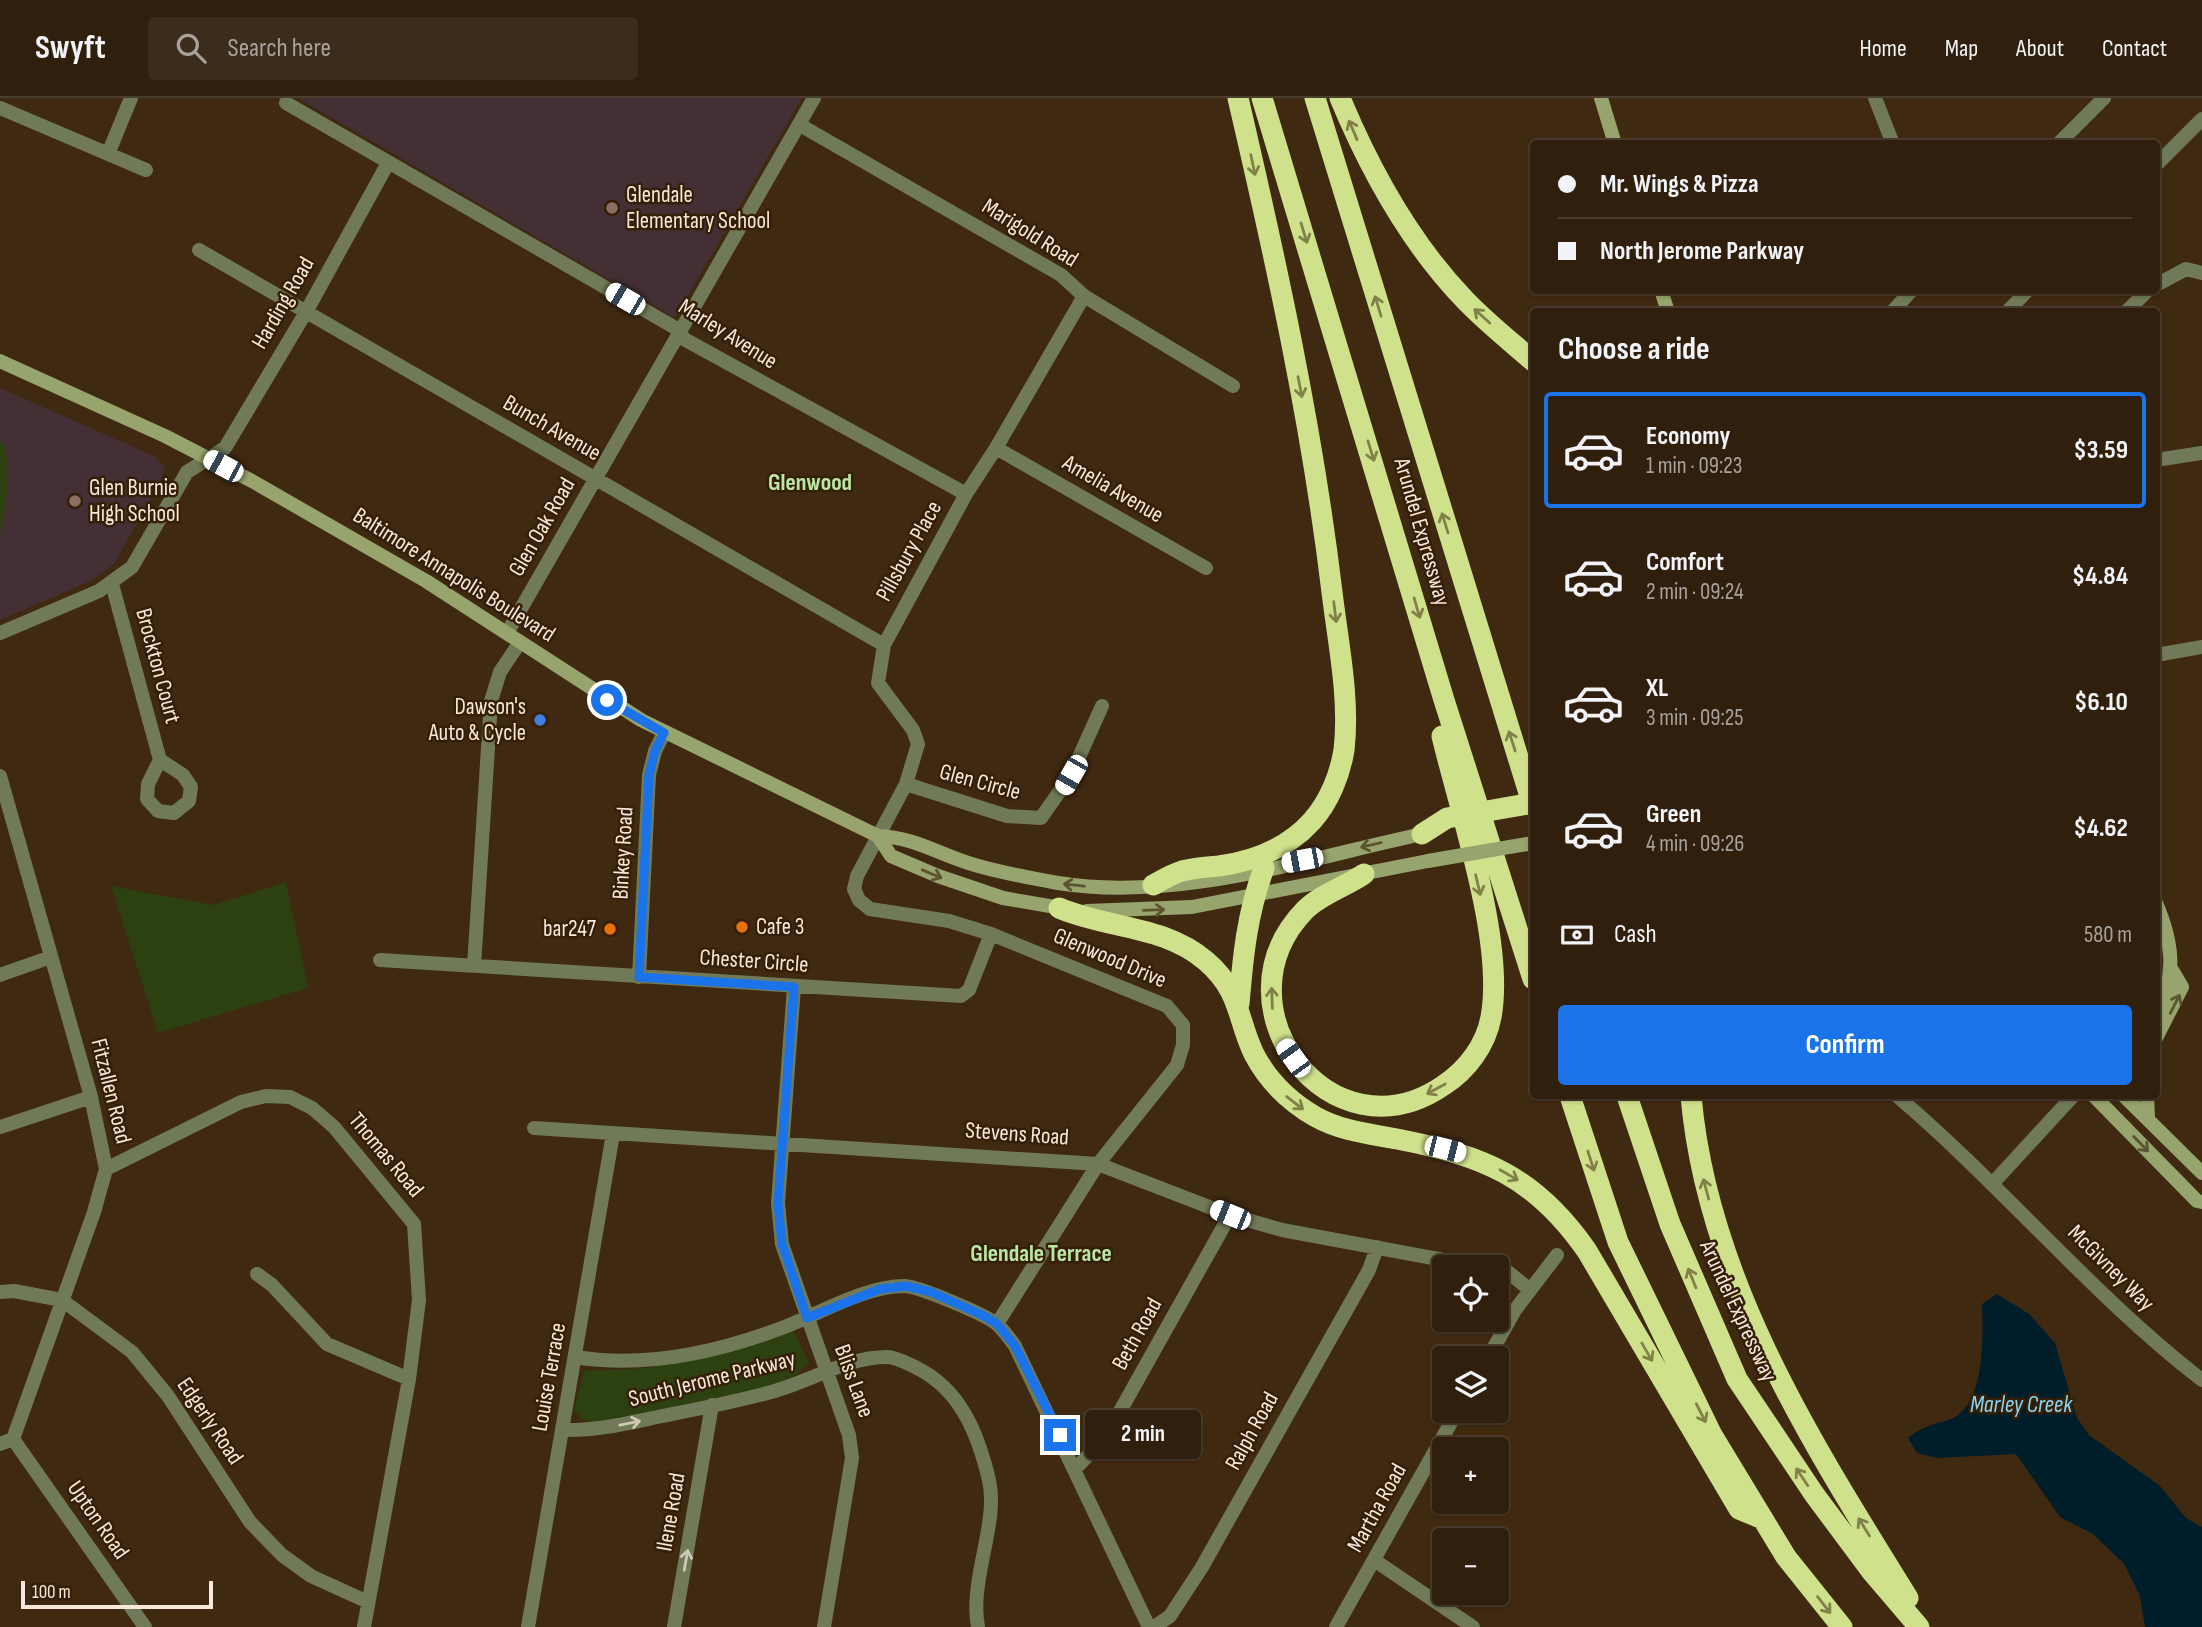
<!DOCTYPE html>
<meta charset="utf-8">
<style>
:root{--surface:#301f0d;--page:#3c2c1b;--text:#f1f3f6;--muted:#a8a29d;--line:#4b3d2e;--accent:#1a73e8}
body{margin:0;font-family:"Sofia Sans Condensed",sans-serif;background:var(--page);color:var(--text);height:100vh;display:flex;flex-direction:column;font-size:26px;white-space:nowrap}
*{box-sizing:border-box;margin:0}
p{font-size:23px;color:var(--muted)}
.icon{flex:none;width:38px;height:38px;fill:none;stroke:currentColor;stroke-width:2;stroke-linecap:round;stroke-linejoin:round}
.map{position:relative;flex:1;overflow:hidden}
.side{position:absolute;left:1530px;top:210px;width:630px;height:791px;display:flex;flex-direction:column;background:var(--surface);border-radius:7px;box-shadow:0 2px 5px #0004,0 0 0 2px var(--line)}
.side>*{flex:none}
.guide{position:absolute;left:1530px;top:42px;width:630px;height:154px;border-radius:7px;box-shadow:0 2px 5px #0004,0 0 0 2px var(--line);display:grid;align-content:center;height:154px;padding:0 28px;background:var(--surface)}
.tools{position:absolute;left:1432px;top:1157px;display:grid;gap:14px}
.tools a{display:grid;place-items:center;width:77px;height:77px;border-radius:7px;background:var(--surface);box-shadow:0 2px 5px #0004,0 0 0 2px var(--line);font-size:35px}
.scale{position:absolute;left:21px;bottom:18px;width:192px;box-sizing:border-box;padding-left:7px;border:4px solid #f8e8db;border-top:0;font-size:19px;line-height:24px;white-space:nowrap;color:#f8e8db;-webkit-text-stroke:5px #351f07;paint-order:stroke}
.end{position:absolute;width:32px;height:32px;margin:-16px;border:9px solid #1a73e8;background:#fff;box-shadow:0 0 0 4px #fff}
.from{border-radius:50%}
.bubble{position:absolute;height:49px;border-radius:7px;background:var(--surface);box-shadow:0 2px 5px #0004,0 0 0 2px var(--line);font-size:23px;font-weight:700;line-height:49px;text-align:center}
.car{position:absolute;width:21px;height:42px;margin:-21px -10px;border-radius:9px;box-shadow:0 0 5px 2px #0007;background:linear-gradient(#fff 24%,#345 0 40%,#fff 0 76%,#345 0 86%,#fff 0)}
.guide b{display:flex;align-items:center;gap:24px;height:66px;font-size:26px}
.guide b+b{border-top:2px solid var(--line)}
.guide i{width:18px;height:18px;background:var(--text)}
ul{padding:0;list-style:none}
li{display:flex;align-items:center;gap:21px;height:116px;margin:0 14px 10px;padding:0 14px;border:4px solid transparent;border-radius:7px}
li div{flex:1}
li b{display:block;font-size:26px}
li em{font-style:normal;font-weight:700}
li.current{border-color:var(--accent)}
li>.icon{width:63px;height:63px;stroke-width:1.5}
h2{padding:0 28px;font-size:32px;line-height:84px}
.pay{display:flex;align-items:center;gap:18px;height:77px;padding:0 28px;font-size:26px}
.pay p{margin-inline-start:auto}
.action{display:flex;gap:14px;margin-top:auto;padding:14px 28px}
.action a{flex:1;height:80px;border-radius:7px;background:var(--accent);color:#fff;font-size:28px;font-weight:700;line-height:80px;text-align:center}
header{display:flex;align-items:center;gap:42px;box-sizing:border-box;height:98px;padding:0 35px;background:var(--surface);border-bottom:2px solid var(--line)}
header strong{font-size:33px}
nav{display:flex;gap:38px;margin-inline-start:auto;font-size:24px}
.search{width:490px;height:63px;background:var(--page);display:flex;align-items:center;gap:18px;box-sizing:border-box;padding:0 24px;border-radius:7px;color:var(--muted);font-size:26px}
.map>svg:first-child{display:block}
</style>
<header>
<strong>Swyft</strong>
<div class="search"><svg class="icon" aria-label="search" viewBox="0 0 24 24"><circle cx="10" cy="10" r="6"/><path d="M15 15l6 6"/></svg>Search here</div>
<nav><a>Home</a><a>Map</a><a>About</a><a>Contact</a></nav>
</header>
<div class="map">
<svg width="2202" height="1529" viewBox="0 0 2202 1529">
<rect width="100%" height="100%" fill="#402911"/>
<path fill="#432f34" d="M298,0H802L675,220Z
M0,290L154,358L165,369L161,383L114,466L90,483L0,522Z"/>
<path fill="#2c4010" d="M0,342C16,359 5,415 0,436Z
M286,784L308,890L158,935L111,788L213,807Z
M793,1232L809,1265L787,1285L595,1325L582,1321L574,1312L584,1273L647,1270L741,1248Z"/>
<path fill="#001e2a" d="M1997,1196L2029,1216L2055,1245L2077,1320L2089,1337L2160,1388L2186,1420L2202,1429V1529H2145L2140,1498L2124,1466L2093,1436L2060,1419L2016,1356L1937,1360L1917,1355L1908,1340C1928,1323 1943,1327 1958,1317C1985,1298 1983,1235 1982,1206Z"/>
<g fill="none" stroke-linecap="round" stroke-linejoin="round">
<path stroke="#717a58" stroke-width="14" d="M1875,0L1893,46
M286,5L679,232L684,241L966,396
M0,10L146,72
M800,27L1061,177L1084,198L1233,288
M2058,46L2104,0
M108,56L131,0
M2156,67L2202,21
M199,152L884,547
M2156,187L2186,171L2202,175
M1892,214L1912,192
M2007,214L2028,192
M2126,214L2148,192
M996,350L1206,470
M2156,362L2202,355
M112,486L160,662L148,686L147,701L158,713L174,715L189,703L191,689L183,677L160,662
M0,535L99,493L132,469L187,374L225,350L306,214L388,65
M507,535L814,0
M2156,557L2202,549
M0,678L91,999L106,1071L94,1114L13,1341L0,1346
M906,686L1007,718L1041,720L1071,677L1102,608
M380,862L961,898L969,892L991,836
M474,868L491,603L500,574L520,544
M0,877L51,859
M639,879L649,677L655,653L664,635
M794,889L778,1105L782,1146L849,1337L852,1360L824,1529
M1897,998C2003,1088 2092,1197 2202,1282
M0,1029L91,999
M534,1030L1098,1066L1230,1117L1282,1132L1481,1169
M106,1071L241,1004L266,998L290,999L312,1010L334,1029L414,1126L419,1202L409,1281L364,1529
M1993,1085L2073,998
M1496,1172L1508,1174L1529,1191
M257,1176L272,1187L327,1246L409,1281
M0,1194L14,1193L62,1202L132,1254L168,1298L250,1424L282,1457L311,1478L368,1504
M997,1226L1098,1066L1177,967L1183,947V927L1167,908L991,836L949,823L870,811L859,802L854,791L857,778L906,686L918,646L913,632L878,585L884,547L966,396L996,350L1084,198
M575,1259C643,1270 715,1255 779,1231C818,1217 863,1188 905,1188C920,1189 987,1217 998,1227C1004,1233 1010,1241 1015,1248L1149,1529
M1488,1260L1515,1212L1557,1157
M562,1332C597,1333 629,1325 662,1318C698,1311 735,1304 771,1294C810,1284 846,1259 887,1259C897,1259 908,1266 917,1270C961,1292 978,1336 989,1382C999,1425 969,1482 978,1529
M13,1341L145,1529
M1075,1371L1105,1340L1230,1117
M1374,1462L1473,1529
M528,1529L613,1036
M674,1529L712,1307
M1154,1529L1170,1518L1202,1469L1369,1172L1377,1149
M1336,1529L1458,1312"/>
<path stroke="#97a46d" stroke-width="14" d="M1601,0L1615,46
M1661,192L1668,214
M0,263L165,338L252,383L426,483L641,622L878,738C915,739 940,757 975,767C1002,775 1030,780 1058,785C1178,804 1306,761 1422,736
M878,738L891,758L938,778L1003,800L1067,811
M2156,805C2172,842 2178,878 2156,913
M1087,813L1192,809L1428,763
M2156,940L2182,889L2172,872
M2094,998L2197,1103L2202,1104
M2124,998L2202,1075
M2147,998L2148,1019"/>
<path stroke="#cfe28b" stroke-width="21" d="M1262,0L1444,602L1533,881
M1315,0L1533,708
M1340,0C1370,72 1410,145 1465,202C1486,224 1510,243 1533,263
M1364,776C1345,789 1321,796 1305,812C1211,909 1332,1065 1444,987C1467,972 1486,947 1491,919C1505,844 1460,714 1442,638
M1153,787C1162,782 1172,776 1182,773C1193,770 1207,769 1219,768C1254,763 1287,751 1312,723C1329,704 1340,677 1344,652C1350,600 1338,545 1332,494C1312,327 1276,163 1238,0
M1059,810C1108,831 1164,827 1206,863C1241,893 1237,921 1254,956C1268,983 1290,1004 1316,1019C1341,1033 1370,1036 1397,1041C1484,1058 1535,1078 1587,1153L1739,1411L1763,1421
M1239,906C1243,858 1247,816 1264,770
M1570,998L1618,1144L1712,1337L1786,1459L1842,1529
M1627,998L1670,1126L1737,1281L1814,1396L1872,1474L1919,1529
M1691,998C1707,1182 1813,1347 1908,1500"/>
<path stroke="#97a46d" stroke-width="14" d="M1428,763L1533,745"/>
<path stroke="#cfe28b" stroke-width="21" d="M1422,736L1447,720L1533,705"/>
</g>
<defs><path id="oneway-shaft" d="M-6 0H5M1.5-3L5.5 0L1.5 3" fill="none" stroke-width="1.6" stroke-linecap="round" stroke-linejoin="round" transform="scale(1.75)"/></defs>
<g stroke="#828049">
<use href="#oneway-shaft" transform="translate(1353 32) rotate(-113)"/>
<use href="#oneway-shaft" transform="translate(1253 67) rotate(78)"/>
<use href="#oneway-shaft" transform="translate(1304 135) rotate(73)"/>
<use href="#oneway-shaft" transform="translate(1378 208) rotate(-107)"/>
<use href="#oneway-shaft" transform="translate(1482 218) rotate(-138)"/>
<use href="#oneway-shaft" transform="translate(1300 289) rotate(79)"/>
<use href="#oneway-shaft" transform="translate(1371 353) rotate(73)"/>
<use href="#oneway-shaft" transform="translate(1445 425) rotate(-107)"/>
<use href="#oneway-shaft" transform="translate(1417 510) rotate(74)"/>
<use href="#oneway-shaft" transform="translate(1335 514) rotate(83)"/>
<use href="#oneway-shaft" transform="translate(1512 643) rotate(-108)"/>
<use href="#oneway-shaft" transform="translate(1478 787) rotate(77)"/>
<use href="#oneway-shaft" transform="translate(1272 900) rotate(-92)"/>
<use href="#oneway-shaft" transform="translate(1436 991) rotate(151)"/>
<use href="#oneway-shaft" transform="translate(1295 1005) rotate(38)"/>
<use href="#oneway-shaft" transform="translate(1591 1063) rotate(72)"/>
<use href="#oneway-shaft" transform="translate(1509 1077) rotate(30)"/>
<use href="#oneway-shaft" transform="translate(1706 1091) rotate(-105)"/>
<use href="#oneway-shaft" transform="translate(1692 1180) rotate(-112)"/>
<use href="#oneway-shaft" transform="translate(1647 1254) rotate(60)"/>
<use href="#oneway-shaft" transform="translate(1701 1315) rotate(63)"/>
<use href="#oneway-shaft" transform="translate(1802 1379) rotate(-124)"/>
<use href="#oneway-shaft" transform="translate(1864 1429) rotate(-122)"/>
<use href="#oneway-shaft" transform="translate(1824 1507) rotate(52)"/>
</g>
<g stroke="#5c5430">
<use href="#oneway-shaft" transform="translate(1371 747) rotate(167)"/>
<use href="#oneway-shaft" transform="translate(932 776) rotate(23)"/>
<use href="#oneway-shaft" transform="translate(1074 787) rotate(-174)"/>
<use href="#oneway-shaft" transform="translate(1154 812) rotate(-2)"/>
<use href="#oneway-shaft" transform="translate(2175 906) rotate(-63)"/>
<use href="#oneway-shaft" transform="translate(2141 1046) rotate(46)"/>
</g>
<g stroke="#d0c7b4">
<use href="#oneway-shaft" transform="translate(630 1325) rotate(-11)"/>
<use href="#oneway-shaft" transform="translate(686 1462) rotate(-80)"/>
</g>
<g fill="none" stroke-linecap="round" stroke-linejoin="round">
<path stroke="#1a73e8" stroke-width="9" d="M607,602L664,635L655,653L649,677L639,879L794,889L778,1105L782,1146L807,1220L880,1191L906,1188L931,1194L984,1218L997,1226L1015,1248L1060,1337"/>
</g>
<g fill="#8d6e63" stroke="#351f07" stroke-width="2.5">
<circle cx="612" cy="110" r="7"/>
<circle cx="75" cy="403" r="7"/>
</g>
<circle fill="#3f7fe0" stroke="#351f07" stroke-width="2.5" cx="540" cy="622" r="7"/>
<g fill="#e8710a" stroke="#351f07" stroke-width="2.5">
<circle cx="742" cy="829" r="7"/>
<circle cx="610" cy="831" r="7"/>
</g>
<g text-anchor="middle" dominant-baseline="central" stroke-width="5" stroke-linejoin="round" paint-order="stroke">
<g font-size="23" fill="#f8e8db" stroke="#351f07" text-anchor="start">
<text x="626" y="97">Glendale<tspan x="626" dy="26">Elementary School</tspan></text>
<text x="89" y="390">Glen Burnie<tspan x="89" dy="26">High School</tspan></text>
<text x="526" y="609" text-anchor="end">Dawson's<tspan x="526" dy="26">Auto &amp; Cycle</tspan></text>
<text x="756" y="829">Cafe 3</text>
<text x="596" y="831" text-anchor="end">bar247</text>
</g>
<g font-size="23" fill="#f8e8db" stroke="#351f07">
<text transform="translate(1030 135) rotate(32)">Marigold Road</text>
<text transform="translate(283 205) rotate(-60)">Harding Road</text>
<text transform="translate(728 236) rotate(32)">Marley Avenue</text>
<text transform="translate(552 330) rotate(30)">Bunch Avenue</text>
<text transform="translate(1113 391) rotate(30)">Amelia Avenue</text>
<text transform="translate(542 429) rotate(-60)">Glen Oak Road</text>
<text transform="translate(1422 434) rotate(74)">Arundel Expressway</text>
<text transform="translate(909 453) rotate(-61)">Pillsbury Place</text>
<text transform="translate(454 477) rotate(32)">Baltimore Annapolis Boulevard</text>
<text transform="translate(158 568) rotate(75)">Brockton Court</text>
<text transform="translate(980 684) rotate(15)">Glen Circle</text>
<text transform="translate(623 755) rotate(-87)">Binkey Road</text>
<text transform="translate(1110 860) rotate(23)">Glenwood Drive</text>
<text transform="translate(754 863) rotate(4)">Chester Circle</text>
<text transform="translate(111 993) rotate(76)">Fitzallen Road</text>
<text transform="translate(1017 1036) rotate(4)">Stevens Road</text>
<text transform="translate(386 1057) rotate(50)">Thomas Road</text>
<text transform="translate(2111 1170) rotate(45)">McGivney Way</text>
<text transform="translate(1738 1213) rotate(65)">Arundel Expressway</text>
<text transform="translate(1137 1236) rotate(-61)">Beth Road</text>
<text transform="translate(549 1279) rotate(-80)">Louise Terrace</text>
<text transform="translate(712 1281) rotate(-14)">South Jerome Parkway</text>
<text transform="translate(854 1283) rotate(70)">Bliss Lane</text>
<text transform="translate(210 1323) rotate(56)">Edgerly Road</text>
<text transform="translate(1252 1333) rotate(-61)">Ralph Road</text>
<text transform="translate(1377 1410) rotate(-61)">Martha Road</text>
<text transform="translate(671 1414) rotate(-80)">Ilene Road</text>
<text transform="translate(98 1422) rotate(55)">Upton Road</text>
</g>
<g font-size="24" font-weight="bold" fill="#bae7a5" stroke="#351f07">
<text x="810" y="384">Glenwood</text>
<text x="1041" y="1155">Glendale Terrace</text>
</g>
<g font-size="24" font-style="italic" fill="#89d4f3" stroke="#351f07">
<text x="2021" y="1306">Marley Creek</text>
</g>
</g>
</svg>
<div class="tools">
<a><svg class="icon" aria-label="locate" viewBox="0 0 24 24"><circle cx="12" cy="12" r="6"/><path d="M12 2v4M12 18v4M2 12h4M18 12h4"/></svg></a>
<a><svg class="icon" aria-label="layers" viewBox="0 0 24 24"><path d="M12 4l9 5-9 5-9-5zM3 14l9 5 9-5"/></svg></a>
<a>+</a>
<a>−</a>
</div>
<div class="scale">100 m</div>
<i class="end from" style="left:607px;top:602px"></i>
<i class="end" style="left:1060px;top:1337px"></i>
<div class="bubble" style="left:1085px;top:1312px;width:116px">2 min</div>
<i class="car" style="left:625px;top:201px;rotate:300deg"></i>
<i class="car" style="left:223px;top:368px;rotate:298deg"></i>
<i class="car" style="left:1071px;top:677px;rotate:210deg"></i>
<i class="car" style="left:1302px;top:762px;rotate:259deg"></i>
<i class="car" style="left:1293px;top:960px;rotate:324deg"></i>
<i class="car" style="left:1445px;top:1051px;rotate:104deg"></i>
<i class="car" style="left:1230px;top:1117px;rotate:292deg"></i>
<div class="guide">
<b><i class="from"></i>Mr. Wings &amp; Pizza</b>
<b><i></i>North Jerome Parkway</b>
</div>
<section class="side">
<h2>Choose a ride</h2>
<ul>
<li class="current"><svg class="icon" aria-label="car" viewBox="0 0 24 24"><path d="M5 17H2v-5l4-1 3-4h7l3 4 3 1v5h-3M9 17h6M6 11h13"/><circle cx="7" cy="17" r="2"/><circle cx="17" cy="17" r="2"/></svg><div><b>Economy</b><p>1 min · 09:23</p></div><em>$3.59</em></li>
<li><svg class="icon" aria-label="car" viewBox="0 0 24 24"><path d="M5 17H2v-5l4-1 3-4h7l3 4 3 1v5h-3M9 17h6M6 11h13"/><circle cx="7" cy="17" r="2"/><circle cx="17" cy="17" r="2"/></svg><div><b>Comfort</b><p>2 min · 09:24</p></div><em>$4.84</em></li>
<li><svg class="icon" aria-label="car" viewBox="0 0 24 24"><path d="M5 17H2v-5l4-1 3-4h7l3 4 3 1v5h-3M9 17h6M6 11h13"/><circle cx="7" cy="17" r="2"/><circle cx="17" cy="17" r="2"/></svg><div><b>XL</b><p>3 min · 09:25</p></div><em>$6.10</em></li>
<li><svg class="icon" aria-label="car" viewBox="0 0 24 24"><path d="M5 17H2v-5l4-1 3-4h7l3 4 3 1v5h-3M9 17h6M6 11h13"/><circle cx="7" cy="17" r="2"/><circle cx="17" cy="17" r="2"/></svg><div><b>Green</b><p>4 min · 09:26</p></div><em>$4.62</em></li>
</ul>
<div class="pay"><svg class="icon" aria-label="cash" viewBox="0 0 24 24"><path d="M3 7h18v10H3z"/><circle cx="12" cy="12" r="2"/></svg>Cash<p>580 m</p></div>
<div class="action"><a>Confirm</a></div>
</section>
</div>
